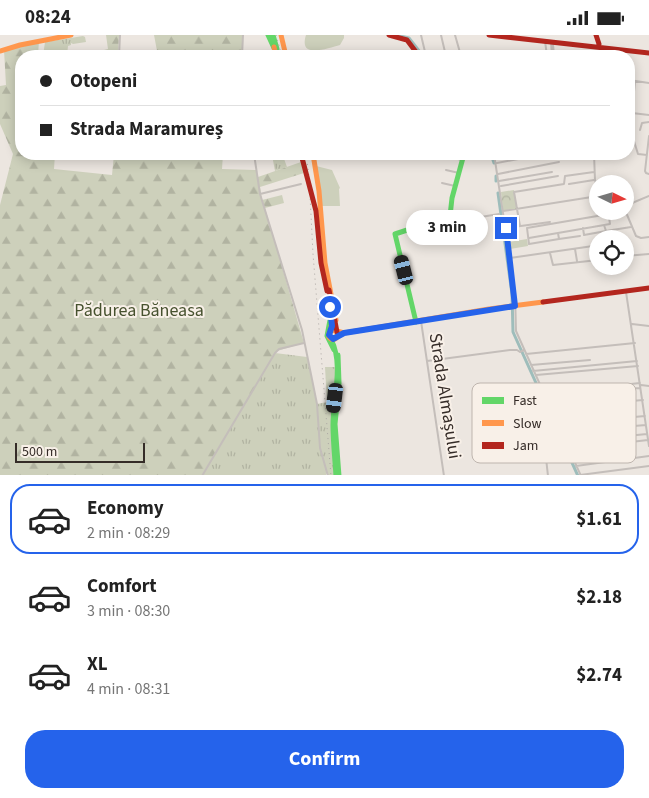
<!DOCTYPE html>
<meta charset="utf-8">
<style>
:root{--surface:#fff;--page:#f6f6f6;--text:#222;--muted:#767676;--line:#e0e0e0;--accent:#2563eb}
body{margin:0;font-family:"Source Sans 3",sans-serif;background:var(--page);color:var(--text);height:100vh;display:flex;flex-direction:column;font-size:19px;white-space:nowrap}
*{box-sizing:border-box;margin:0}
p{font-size:16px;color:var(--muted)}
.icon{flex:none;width:28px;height:28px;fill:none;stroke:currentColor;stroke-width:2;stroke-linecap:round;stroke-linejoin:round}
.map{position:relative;height:440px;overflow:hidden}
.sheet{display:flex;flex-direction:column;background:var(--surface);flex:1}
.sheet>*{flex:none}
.top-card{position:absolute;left:15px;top:15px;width:620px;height:110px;border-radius:20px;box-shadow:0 2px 12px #0003;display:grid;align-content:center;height:110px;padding:0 25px;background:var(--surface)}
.needle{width:32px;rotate:95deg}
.fabs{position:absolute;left:589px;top:140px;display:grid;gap:10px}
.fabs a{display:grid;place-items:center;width:45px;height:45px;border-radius:50%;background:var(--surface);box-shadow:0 2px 12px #0003;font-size:25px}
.scale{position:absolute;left:15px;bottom:12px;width:130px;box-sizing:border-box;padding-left:5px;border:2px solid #352c28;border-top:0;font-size:14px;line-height:18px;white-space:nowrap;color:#352c28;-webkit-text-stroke:4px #f8f0e8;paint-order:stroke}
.end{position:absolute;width:22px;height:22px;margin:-11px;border:6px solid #2563eb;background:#fff;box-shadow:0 0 0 2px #fff}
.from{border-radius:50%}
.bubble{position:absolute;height:35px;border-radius:18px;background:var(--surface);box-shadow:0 2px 12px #0003;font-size:16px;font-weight:700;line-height:35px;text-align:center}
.car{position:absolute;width:15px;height:30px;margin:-15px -8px;border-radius:6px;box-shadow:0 0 4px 1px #0007;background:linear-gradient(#222 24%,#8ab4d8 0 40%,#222 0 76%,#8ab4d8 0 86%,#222 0)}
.top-card b{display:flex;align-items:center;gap:18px;height:48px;font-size:19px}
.top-card b+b{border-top:1px solid var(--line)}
.top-card i{width:12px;height:12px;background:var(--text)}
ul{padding:9px 0 0;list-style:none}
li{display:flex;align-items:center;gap:15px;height:70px;margin:0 10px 8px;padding:0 15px;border:2px solid transparent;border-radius:20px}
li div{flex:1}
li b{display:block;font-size:19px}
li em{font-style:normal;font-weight:700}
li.active{border-color:var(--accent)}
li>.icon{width:45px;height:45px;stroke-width:1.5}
.primary-button{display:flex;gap:10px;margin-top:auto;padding:10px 25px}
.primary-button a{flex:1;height:58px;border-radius:20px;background:var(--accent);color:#fff;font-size:20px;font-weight:700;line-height:58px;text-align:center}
.status{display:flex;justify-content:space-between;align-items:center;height:35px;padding:0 25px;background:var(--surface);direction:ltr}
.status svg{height:14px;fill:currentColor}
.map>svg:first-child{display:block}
</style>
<div class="status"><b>08:24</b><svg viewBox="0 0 49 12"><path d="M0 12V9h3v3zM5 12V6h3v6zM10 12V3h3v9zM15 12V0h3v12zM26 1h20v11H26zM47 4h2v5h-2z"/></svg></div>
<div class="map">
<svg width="649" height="441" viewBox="0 0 649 441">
<defs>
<pattern id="grass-tufts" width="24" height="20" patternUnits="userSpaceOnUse" patternTransform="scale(1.25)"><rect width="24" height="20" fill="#cdd0bb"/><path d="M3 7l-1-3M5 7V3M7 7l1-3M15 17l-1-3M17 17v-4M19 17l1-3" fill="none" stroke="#b1b3a1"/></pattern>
<pattern id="forest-firs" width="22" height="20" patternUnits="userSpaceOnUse" patternTransform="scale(1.25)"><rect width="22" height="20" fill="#cdd0bb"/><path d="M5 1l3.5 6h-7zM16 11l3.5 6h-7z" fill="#b1b3a1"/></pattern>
<pattern id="park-crowns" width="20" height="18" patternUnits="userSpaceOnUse" patternTransform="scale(1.25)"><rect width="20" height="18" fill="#cdd0bb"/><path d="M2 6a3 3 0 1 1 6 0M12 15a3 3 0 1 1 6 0" fill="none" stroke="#b1b3a1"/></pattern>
</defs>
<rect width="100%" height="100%" fill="#ece6e0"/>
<path fill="url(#grass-tufts)" d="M83,1L85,2L86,7L73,9L71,8V10L68,11L67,21H43L45,7Z
M278,119H288L283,121L287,132L275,136L272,120Z
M275,318L307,322L317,369L327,367L325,332H336V440H328L326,438V441H202Z"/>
<path fill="url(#forest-firs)" d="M106,0H119L118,21H95L96,17L108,14Z
M154,0H243L242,21H158Z
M39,6L38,20L43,21H21V119H55L54,134L112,140L114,119H223L222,134L256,135L258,142L301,127L304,138L260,152L262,165L282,160L284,168L265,173L304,308L277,316L202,440H0V170L13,119L0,89V51L6,50L4,15Z"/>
<path fill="url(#park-crowns)" d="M514,155L517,174L503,176L501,157Z"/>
<path fill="#cdd0bb" d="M306,0H344V3L340,10C328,13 298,25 306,0Z
M316,131L332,135L340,153L339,154L340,171H322Z
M527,204L528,211L510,214L509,207Z"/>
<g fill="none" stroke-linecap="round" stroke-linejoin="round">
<path stroke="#9ebdbb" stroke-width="3" d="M396,0L409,3L423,21
M491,119L494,128
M496,141V146
M498,158L512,259L513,297L578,441"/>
<path stroke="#c4beba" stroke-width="2" d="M421,0L426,21
M441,0L445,17
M455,0L461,21
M545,6L547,21
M551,7L552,21
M553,9L554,21
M119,21L120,0
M242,21L243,0
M610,21V16
M629,45L649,48
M635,46L632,78L649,80
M640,95L642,88L649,87
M649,101L645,136L646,138L649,139
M629,103H633L638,119L647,120
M254,119L260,159L302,295L317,369L320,413L328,441
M494,119L515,257L516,296L581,441
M594,119L595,145L598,155
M594,119L610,121L611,124
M450,122L462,125
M497,128L539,120
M446,135L459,138
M498,139L559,127
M499,146L552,137
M442,148L455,151
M569,149L594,145
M501,151L558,141
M260,159L301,149
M625,171L649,161
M625,175L636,201L641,203L649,202
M503,176L598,161
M450,182V187L499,179
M604,190L606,196L631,192
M520,191L514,157L564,149L565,141L594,137
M506,193L550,187
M583,193L584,200L606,196
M558,198L559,204L580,201
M529,203L610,189L608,176
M559,204L529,209L527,193L609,179
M575,214L577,226
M550,218L553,230L598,225
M625,221L649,219
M510,223L593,211
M626,257L649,411
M421,286L444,441
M632,289L649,291
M526,319L635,308
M427,326L510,315H517L520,317L524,315
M531,330L590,325
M533,336L637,326
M536,340L638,331
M641,350L649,351
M612,351L640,348
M597,356L640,353
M606,368L607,377
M550,373L643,365
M557,389L645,381
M561,397L646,390
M565,407L647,399
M545,414L548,441
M569,414L648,405
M572,419L595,417
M546,424L571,421
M576,431L649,421
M580,440L649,431
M202,441L275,318L279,314L304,308"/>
<path stroke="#63d668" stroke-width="5" d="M268,0L274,13
M273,0L277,14
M331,280L327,301L334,315
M416,287L395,199L450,181L452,163L464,119
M331,304C344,330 333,362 333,390C333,407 335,424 336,441
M338,320L339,348L335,389L339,441"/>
<path stroke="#ff974d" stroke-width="5" d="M281,0L286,21
M274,12L276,21
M0,16L20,10L71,0
M313,119L319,156L325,228L336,285
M328.5 300a4.5 4.5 0 1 1 9 0a4.5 4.5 0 1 1-9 0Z
M337,296L344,298L489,274L543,267
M330,297L332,287
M337,302L344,298"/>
<path stroke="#b3261e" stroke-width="5" d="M389,0L407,5L419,21
M489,0L649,18
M596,0L599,9
M329,255L337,297
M543,267L649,253"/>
<path stroke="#aca7a4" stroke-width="1" stroke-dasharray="1 4" stroke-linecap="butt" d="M276,0L282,21
M306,119L309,141L313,219L331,441"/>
<path stroke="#b3261e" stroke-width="5" d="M301,119L316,176L321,228L327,256"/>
</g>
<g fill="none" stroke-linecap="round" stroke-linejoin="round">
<path stroke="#2563eb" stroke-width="6" d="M330,272L332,291L329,300L333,304L344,298L515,271L506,193"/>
</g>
<g text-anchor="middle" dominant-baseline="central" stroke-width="4" stroke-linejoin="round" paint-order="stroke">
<g font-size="18" fill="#46512e" stroke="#f8f0e8">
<text x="139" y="275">Pădurea Băneasa</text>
</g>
<g font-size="18" fill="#352c28" stroke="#f8f0e8">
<text transform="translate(445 361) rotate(81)">Strada Almașului</text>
</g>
</g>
<rect x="472" y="348" width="164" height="80" rx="8" fill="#f8f0e8" stroke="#beb5ae" stroke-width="1"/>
<rect x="482" y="362" width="22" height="7" fill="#63d668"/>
<rect x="482" y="385" width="22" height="6" fill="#ff974d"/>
<rect x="482" y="407" width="22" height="7" fill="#b3261e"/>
<g font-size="14" fill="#352c28">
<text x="513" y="370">Fast</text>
<text x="513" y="393">Slow</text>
<text x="513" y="415">Jam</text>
</g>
</svg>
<div class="fabs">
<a><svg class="needle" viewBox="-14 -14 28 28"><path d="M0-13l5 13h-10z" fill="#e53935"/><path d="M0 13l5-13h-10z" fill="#767676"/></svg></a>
<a><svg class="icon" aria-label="locate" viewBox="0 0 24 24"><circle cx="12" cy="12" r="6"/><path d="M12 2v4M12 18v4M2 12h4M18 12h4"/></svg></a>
</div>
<div class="scale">500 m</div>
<i class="end from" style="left:330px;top:272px"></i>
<i class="end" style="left:506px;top:193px"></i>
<div class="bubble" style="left:406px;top:175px;width:82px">3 min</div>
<i class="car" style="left:404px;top:235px;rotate:346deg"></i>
<i class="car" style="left:335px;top:363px;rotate:187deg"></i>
<div class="top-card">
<b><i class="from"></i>Otopeni</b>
<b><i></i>Strada Maramureș</b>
</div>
</div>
<section class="sheet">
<ul>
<li class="active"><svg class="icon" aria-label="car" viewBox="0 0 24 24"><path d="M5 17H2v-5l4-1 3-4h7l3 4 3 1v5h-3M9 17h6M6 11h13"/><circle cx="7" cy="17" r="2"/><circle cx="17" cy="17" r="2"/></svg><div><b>Economy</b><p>2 min · 08:29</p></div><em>$1.61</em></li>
<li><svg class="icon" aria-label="car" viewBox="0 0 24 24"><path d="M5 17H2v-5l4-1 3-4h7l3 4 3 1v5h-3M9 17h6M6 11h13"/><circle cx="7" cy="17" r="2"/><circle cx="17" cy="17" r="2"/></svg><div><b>Comfort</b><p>3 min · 08:30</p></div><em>$2.18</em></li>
<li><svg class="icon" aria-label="car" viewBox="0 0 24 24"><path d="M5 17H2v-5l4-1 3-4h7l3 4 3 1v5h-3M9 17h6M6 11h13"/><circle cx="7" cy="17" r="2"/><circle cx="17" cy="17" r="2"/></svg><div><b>XL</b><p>4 min · 08:31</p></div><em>$2.74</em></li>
</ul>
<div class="primary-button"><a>Confirm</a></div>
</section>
